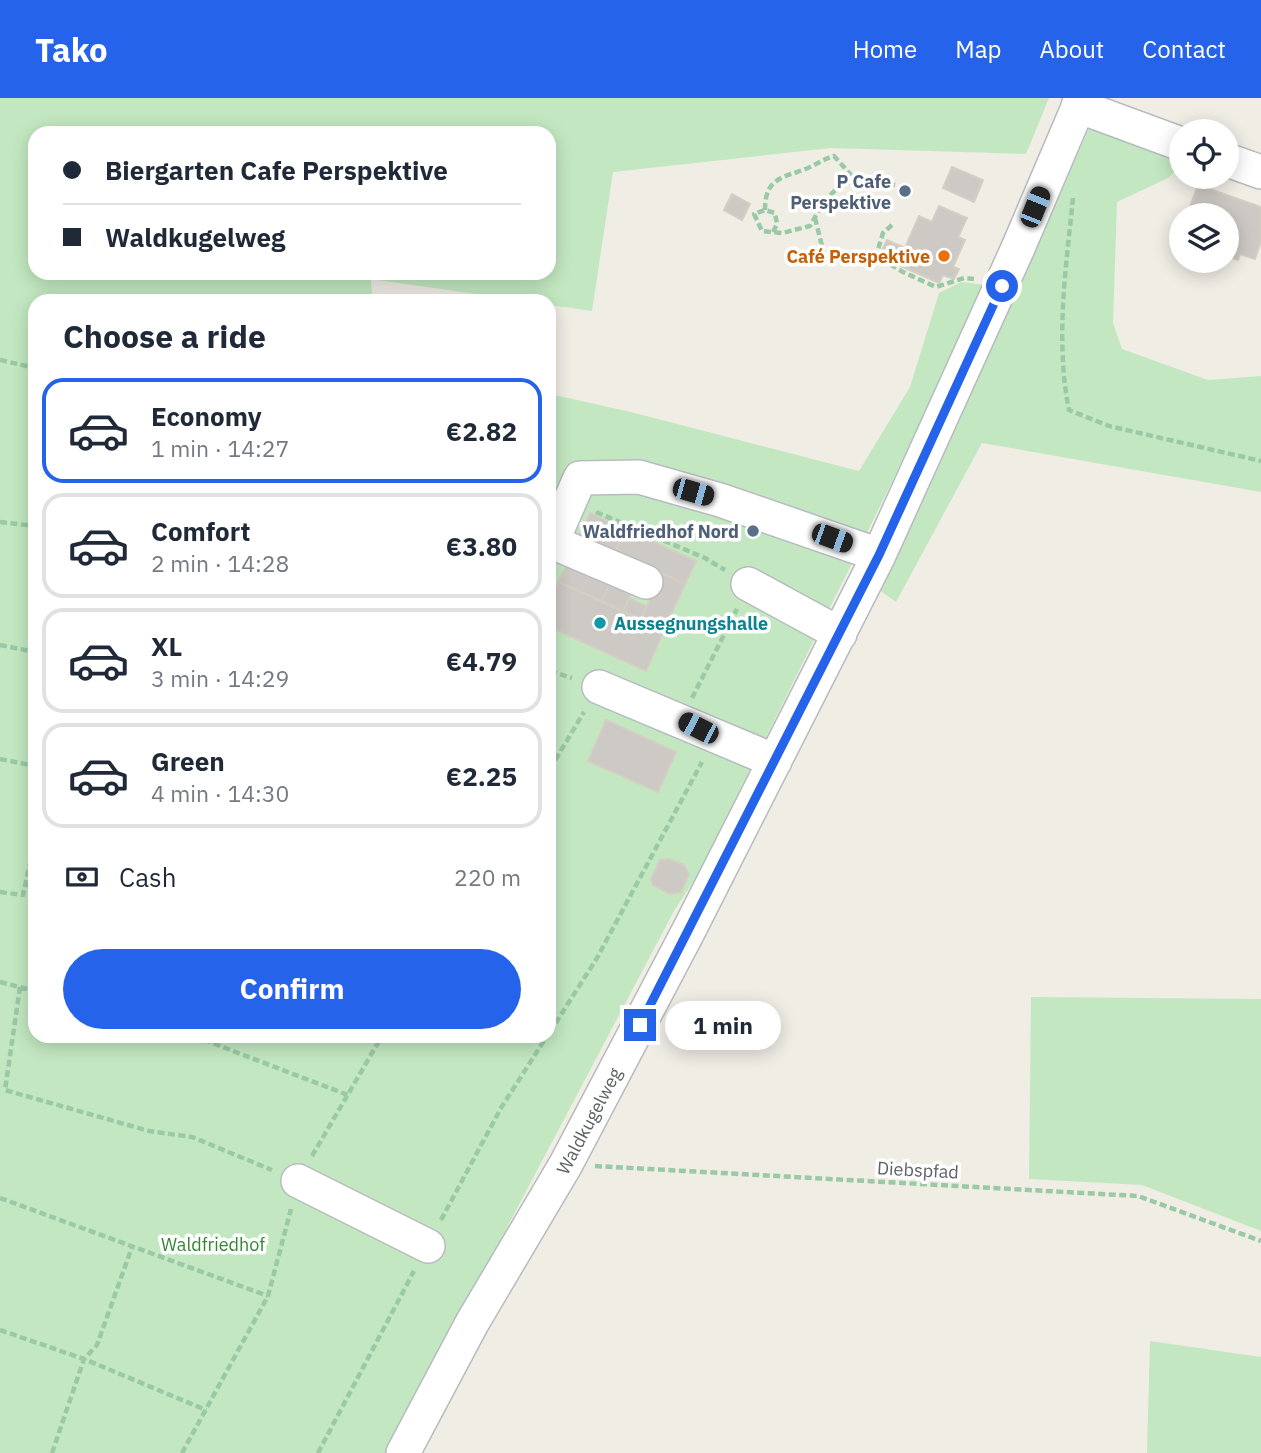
<!DOCTYPE html>
<meta charset="utf-8">
<style>
:root{--surface:#fff;--page:#f2f2f3;--text:#1f2937;--muted:#747a83;--line:#e0e1e3;--accent:#2563eb}
body{margin:0;font-family:"IBM Plex Sans",sans-serif;background:var(--page);color:var(--text);height:100vh;display:flex;flex-direction:column;font-size:26px;white-space:nowrap}
*{box-sizing:border-box;margin:0}
p{font-size:23px;color:var(--muted)}
.icon{flex:none;width:38px;height:38px;fill:none;stroke:currentColor;stroke-width:2;stroke-linecap:round;stroke-linejoin:round}
.map{position:relative;flex:1;overflow:hidden}
.panel{position:absolute;left:28px;top:196px;width:528px;height:749px;display:flex;flex-direction:column;background:var(--surface);border-radius:21px;box-shadow:0 4px 18px #0003}
.panel>*{flex:none}
.banner{position:absolute;left:28px;top:28px;width:528px;height:154px;border-radius:21px;box-shadow:0 4px 18px #0003;display:grid;align-content:center;height:154px;padding:0 35px;background:var(--surface)}
.tools{position:absolute;left:1169px;top:21px;display:grid;gap:14px}
.tools a{display:grid;place-items:center;width:70px;height:70px;border-radius:50%;background:var(--surface);box-shadow:0 4px 18px #0003;font-size:35px}
.end{position:absolute;width:32px;height:32px;margin:-16px;border:9px solid #2563eb;background:#fff;box-shadow:0 0 0 4px #fff}
.from{border-radius:50%}
.bubble{position:absolute;height:49px;border-radius:24px;background:var(--surface);box-shadow:0 4px 18px #0003;font-size:23px;font-weight:700;line-height:49px;text-align:center}
.car{position:absolute;width:21px;height:42px;margin:-21px -10px;border-radius:9px;box-shadow:0 0 5px 2px #0007;background:linear-gradient(#222 24%,#8ab4d8 0 40%,#222 0 76%,#8ab4d8 0 86%,#222 0)}
.banner b{display:flex;align-items:center;gap:24px;height:66px;font-size:26px}
.banner b+b{border-top:2px solid var(--line)}
.banner i{width:18px;height:18px;background:var(--text)}
ul{padding:0;list-style:none}
li{display:flex;align-items:center;gap:21px;height:105px;margin:0 14px 10px;padding:0 21px;border:4px solid var(--line);border-radius:21px}
li div{flex:1}
li b{display:block;font-size:26px}
li em{font-style:normal;font-weight:700}
li.current{border-color:var(--accent)}
li>.icon{width:63px;height:63px;stroke-width:1.5}
h2{padding:0 35px;font-size:32px;line-height:84px}
.pay{display:flex;align-items:center;gap:18px;height:77px;padding:0 35px;font-size:26px}
.pay p{margin-inline-start:auto}
.primary-button{display:flex;gap:14px;margin-top:auto;padding:14px 35px}
.primary-button a{flex:1;height:80px;border-radius:42px;background:var(--accent);color:#fff;font-size:28px;font-weight:700;line-height:80px;text-align:center}
header{display:flex;align-items:center;gap:42px;box-sizing:border-box;height:98px;padding:0 35px;background:var(--accent);color:#fff}
header strong{font-size:33px}
nav{display:flex;gap:38px;margin-inline-start:auto;font-size:24px}
.map>svg:first-child{display:block}
</style>
<header>
<strong>Tako</strong>
<nav><a>Home</a><a>Map</a><a>About</a><a>Contact</a></nav>
</header>
<div class="map">
<svg width="1261" height="1355" viewBox="0 0 1261 1355">
<rect width="100%" height="100%" fill="#f0ede5"/>
<path fill="#c3e8c1" fill-rule="evenodd" d="M0,0H1049L1026,56L831,50L613,74L592,213L550,207V203H523L371,181L372,203H35V938H550V296L631,314L859,373L910,289L939,195L961,184L985,187L892,384L699,775L674,813L388,1355H0ZM35,35H550V175H35Z
M1090,28L1181,60V67L1168,80L1117,104L1113,225L1122,251L1208,282L1261,278V394L982,345L896,504L875,489L1041,139Z
M1031,899L1261,901V1133L1142,1087L1029,1081Z
M1150,1243L1261,1259V1355H1147Z"/>
<path fill="#cdc9c4" stroke="#d5cec3" stroke-width="2" d="M952,69L983,82L974,104L943,90Z
M1198,87L1261,109V143L1255,161L1240,156L1238,162L1227,158V117H1187Z
M732,96L750,106L742,122L724,112Z
M939,108L967,120L958,139L965,142L953,169L959,171L954,181L943,177L939,185L896,166L899,160L882,152L887,142L905,150L919,118L932,124Z
M590,415L625,431L615,454L579,438Z
M625,431L696,463L685,486L615,454Z
M566,468L609,487L602,503L558,484Z
M662,475L685,486L664,532L641,521Z
M611,483L633,492L623,513L602,503Z
M558,484L664,532L646,573L550,529V503Z
M629,500L646,508L641,521L623,513Z
M606,622L676,654L658,694L588,663Z
M669,761L684,767L689,776L681,794L670,796L653,787L651,781L660,762Z"/>
<g fill="none" stroke-linecap="round" stroke-linejoin="round">
<defs>
<path id="minor" d="M1078,8L1181,46
M1227,62L1261,74
M646,484L552,444L580,380L639,379L720,402L879,457
M748,486L840,536
M599,589L775,663
M298,1083L428,1148
M403,1355L472,1225L566,1066L688,834L879,457L1018,150L1082,0"/>
</defs>
<use href="#minor" stroke="#b7bbbf" stroke-width="36"/>
<path stroke="#9ac9a5" stroke-width="4.5" stroke-dasharray="7 3.5" stroke-linecap="butt" d="M1073,100C1066,169 1055,243 1069,312L1109,328L1261,363
M765,112C765,79 783,80 808,70C817,66 824,61 834,58L851,77L852,84
M815,120L824,156
M892,127L883,135L876,158L903,174L936,189L964,180L974,181
M773,134L777,126L775,115L765,112L754,116L762,133L782,135L810,128C833,85 847,76 895,87
M0,262L35,270
M596,414L705,460L725,472
M0,424L35,428
M0,547L35,554
M550,573L572,580
M692,600L737,511
M0,661L35,668
M550,671L584,614
M26,786L35,788
M0,794L23,797L35,743
M0,884L35,893
M20,889L5,992L149,1033L192,1039L272,1072
M550,934L597,860L702,664
M194,938L348,997
M217,947L220,938
M312,1058L382,938
M595,1068L1138,1098L1261,1143
M0,1100L268,1198
M441,1122L501,1010L547,938
M0,1232L84,1261L97,1247L132,1149
M52,1355L84,1261L206,1312
M182,1355L268,1198L291,1111
M318,1355L414,1173"/>
<use href="#minor" stroke="#fff" stroke-width="33"/>
</g>
<g fill="none" stroke-linecap="round" stroke-linejoin="round">
<path stroke="#2563eb" stroke-width="9" d="M640,927L879,457L1002,188"/>
</g>
<g fill="#5c6f8a" stroke="#fff" stroke-width="2.5">
<circle cx="905" cy="93" r="7"/>
<circle cx="753" cy="433" r="7"/>
</g>
<circle fill="#e8710a" stroke="#fff" stroke-width="2.5" cx="944" cy="158" r="7"/>
<circle fill="#0f9aa8" stroke="#fff" stroke-width="2.5" cx="600" cy="525" r="7"/>
<g text-anchor="middle" dominant-baseline="central" stroke-width="7" stroke-linejoin="round" paint-order="stroke">
<g font-size="18" font-weight="bold" fill="#4e5e75" stroke="#fff" text-anchor="end">
<text x="891" y="83">P Cafe<tspan x="891" dy="21">Perspektive</tspan></text>
<text x="739" y="433">Waldfriedhof Nord</text>
</g>
<g font-size="18" font-weight="bold" fill="#c56008" stroke="#fff" text-anchor="end">
<text x="930" y="158">Café Perspektive</text>
</g>
<g font-size="18" font-weight="bold" fill="#0d838f" stroke="#fff" text-anchor="start">
<text x="614" y="525">Aussegnungshalle</text>
</g>
<g font-size="18" fill="#5d6166" stroke="#fff">
<text transform="translate(589 1023) rotate(-62)">Waldkugelweg</text>
<text transform="translate(918 1072) rotate(3)">Diebspfad</text>
</g>
<g font-size="18" fill="#338733" stroke="#fff">
<text x="213" y="1146">Waldfriedhof</text>
</g>
</g>
</svg>
<div class="tools">
<a><svg class="icon" aria-label="locate" viewBox="0 0 24 24"><circle cx="12" cy="12" r="6"/><path d="M12 2v4M12 18v4M2 12h4M18 12h4"/></svg></a>
<a><svg class="icon" aria-label="layers" viewBox="0 0 24 24"><path d="M12 4l9 5-9 5-9-5zM3 14l9 5 9-5"/></svg></a>
</div>
<i class="end from" style="left:1002px;top:188px"></i>
<i class="end" style="left:640px;top:927px"></i>
<div class="bubble" style="left:665px;top:903px;width:116px">1 min</div>
<i class="car" style="left:1035px;top:109px;rotate:22deg"></i>
<i class="car" style="left:693px;top:394px;rotate:106deg"></i>
<i class="car" style="left:832px;top:440px;rotate:110deg"></i>
<i class="car" style="left:698px;top:630px;rotate:297deg"></i>
<div class="banner">
<b><i class="from"></i>Biergarten Cafe Perspektive</b>
<b><i></i>Waldkugelweg</b>
</div>
<section class="panel">
<h2>Choose a ride</h2>
<ul>
<li class="current"><svg class="icon" aria-label="car" viewBox="0 0 24 24"><path d="M5 17H2v-5l4-1 3-4h7l3 4 3 1v5h-3M9 17h6M6 11h13"/><circle cx="7" cy="17" r="2"/><circle cx="17" cy="17" r="2"/></svg><div><b>Economy</b><p>1 min · 14:27</p></div><em>€2.82</em></li>
<li><svg class="icon" aria-label="car" viewBox="0 0 24 24"><path d="M5 17H2v-5l4-1 3-4h7l3 4 3 1v5h-3M9 17h6M6 11h13"/><circle cx="7" cy="17" r="2"/><circle cx="17" cy="17" r="2"/></svg><div><b>Comfort</b><p>2 min · 14:28</p></div><em>€3.80</em></li>
<li><svg class="icon" aria-label="car" viewBox="0 0 24 24"><path d="M5 17H2v-5l4-1 3-4h7l3 4 3 1v5h-3M9 17h6M6 11h13"/><circle cx="7" cy="17" r="2"/><circle cx="17" cy="17" r="2"/></svg><div><b>XL</b><p>3 min · 14:29</p></div><em>€4.79</em></li>
<li><svg class="icon" aria-label="car" viewBox="0 0 24 24"><path d="M5 17H2v-5l4-1 3-4h7l3 4 3 1v5h-3M9 17h6M6 11h13"/><circle cx="7" cy="17" r="2"/><circle cx="17" cy="17" r="2"/></svg><div><b>Green</b><p>4 min · 14:30</p></div><em>€2.25</em></li>
</ul>
<div class="pay"><svg class="icon" aria-label="cash" viewBox="0 0 24 24"><path d="M3 7h18v10H3z"/><circle cx="12" cy="12" r="2"/></svg>Cash<p>220 m</p></div>
<div class="primary-button"><a>Confirm</a></div>
</section>
</div>
